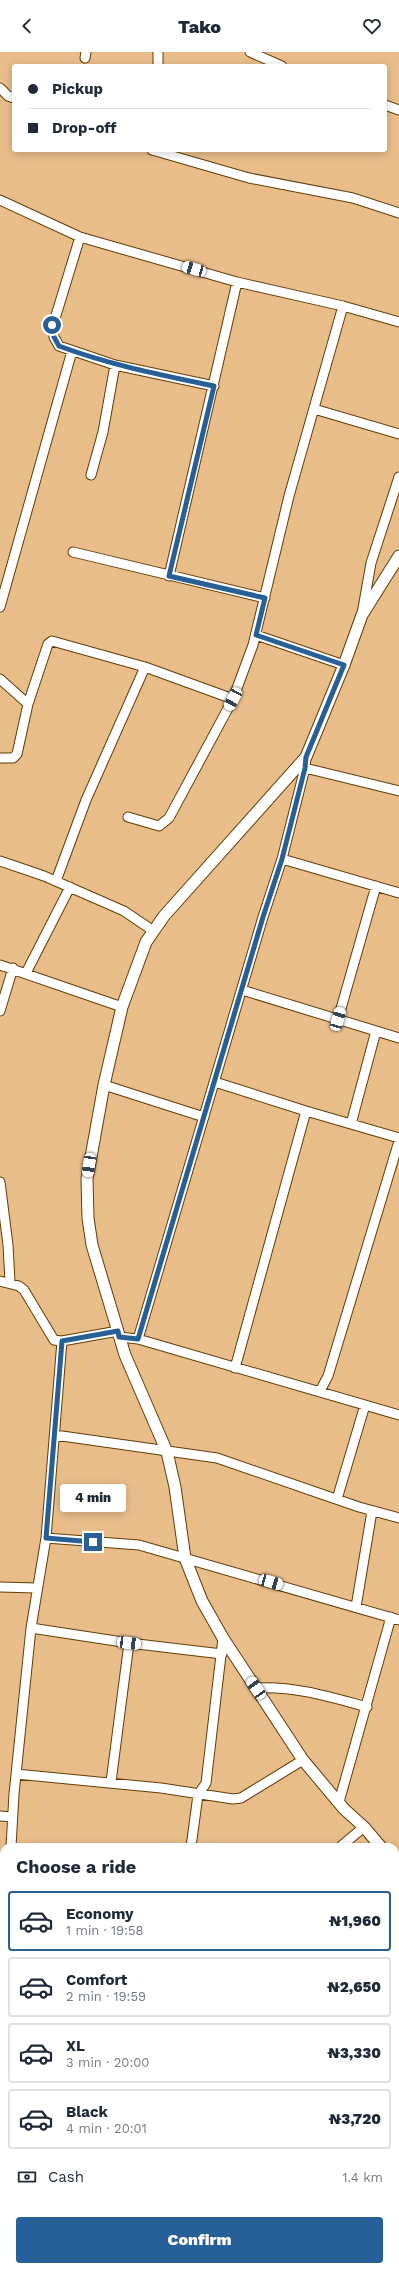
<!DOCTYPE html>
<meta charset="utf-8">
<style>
:root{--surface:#fff;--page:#f6f6f7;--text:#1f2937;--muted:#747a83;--line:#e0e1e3;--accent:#275f97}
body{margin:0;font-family:"Work Sans",sans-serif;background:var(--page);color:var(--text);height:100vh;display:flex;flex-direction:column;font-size:15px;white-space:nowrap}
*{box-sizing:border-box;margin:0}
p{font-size:13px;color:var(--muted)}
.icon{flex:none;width:22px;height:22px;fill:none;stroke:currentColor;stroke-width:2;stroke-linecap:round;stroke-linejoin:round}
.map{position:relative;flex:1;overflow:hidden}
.sheet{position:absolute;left:0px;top:1791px;width:399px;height:428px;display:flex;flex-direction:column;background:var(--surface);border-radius:12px 12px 0 0;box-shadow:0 2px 10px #0003}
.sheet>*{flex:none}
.hud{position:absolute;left:12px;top:12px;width:375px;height:88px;border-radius:4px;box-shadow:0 2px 10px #0003;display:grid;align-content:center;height:88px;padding:0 16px;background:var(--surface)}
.end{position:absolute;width:18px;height:18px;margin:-9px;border:5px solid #275f97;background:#fff;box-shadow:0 0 0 2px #fff}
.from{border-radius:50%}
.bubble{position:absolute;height:28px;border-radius:4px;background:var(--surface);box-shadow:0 2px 10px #0003;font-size:13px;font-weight:800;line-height:28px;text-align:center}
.car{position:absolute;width:12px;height:24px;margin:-12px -6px;border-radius:5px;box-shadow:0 0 3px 1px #0007;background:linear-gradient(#fff 24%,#345 0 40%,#fff 0 76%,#345 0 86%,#fff 0)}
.hud b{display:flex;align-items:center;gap:14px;height:38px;font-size:15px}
.hud b+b{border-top:1px solid var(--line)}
.hud i{width:10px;height:10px;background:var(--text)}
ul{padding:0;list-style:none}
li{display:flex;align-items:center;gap:12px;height:60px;margin:0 8px 6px;padding:0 8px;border:2px solid var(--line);border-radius:4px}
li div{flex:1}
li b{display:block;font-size:15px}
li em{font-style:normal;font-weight:800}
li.active{border-color:var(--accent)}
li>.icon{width:36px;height:36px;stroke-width:1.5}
h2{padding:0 16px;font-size:18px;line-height:48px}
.pay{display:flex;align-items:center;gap:10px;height:44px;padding:0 16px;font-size:15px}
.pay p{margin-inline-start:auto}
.cta{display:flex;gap:8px;margin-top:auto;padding:8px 16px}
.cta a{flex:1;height:46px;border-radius:4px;background:var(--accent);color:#fff;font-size:16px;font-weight:800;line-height:46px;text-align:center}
header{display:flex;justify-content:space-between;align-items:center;height:52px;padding:0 16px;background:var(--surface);font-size:18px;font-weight:800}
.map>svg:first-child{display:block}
</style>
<header><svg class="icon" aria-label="back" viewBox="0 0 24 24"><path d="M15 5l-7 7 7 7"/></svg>Tako<svg class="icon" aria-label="heart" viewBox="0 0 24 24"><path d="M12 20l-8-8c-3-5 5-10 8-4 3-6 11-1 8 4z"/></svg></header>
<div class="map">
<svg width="399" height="2219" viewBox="0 0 399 2219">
<rect width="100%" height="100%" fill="#e8bd8a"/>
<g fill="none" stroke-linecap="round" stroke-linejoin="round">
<defs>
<path id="minor" d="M158,0V14
M250,0L282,14
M85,6L86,0
M0,36L8,44L14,46
M385,53L399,58
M152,98L249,126L353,146L399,161
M0,148L80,185L237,230L343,254L399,270
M80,185L53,273L54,285L59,294L115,313L214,334
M314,357L399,382
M91,423L103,380L115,313
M73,500L265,546
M169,524L237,230
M0,555L72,299
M362,562L371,511L399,425
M256,583L344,613
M0,627L28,652
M0,706H13L17,702L28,652L48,592L52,589L145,615L233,647
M305,716L399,739
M128,765L159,774L169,766L233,647L253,593L289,444L343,254
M282,807L399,841
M0,809L44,824L124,859L152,878
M56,829L86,748L145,615
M0,913L122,955
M26,921L70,835
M242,938L399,986
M0,959L13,916
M338,967L376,834
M215,1030L306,1059L399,1086
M104,1033L204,1065
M351,1072L376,979
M0,1130L8,1193L10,1230
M0,1229L19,1234L24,1238L54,1288L62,1289L118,1279
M119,1285L138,1287L399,1363
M138,1287L263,865L282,807L305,716L306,705
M235,1316L306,1059
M320,1339L328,1324L399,1089
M55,1383L217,1406L359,1455L399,1466
M337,1447L365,1353
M46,1486L139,1493L399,1568
M0,1535L36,1536
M356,1555L372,1459
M31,1576L129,1591L222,1602
M257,1636C295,1634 330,1645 367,1655
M16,1722L161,1736L233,1747L241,1746L303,1708
M111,1730L129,1591
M339,1750L391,1565
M0,1764L12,1765
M11,1795L14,1742L31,1576L46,1486L62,1289
M191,1795L198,1743L206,1731L223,1586
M340,1795L364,1775
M395,1875L399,1872
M0,1908L4,1870
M395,1994L399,1991
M0,2032H4
M395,2116L399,2113
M349,2215L350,2219
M0,2218L6,2219
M67,2219L68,2215
M164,2219V2215
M259,2219V2215"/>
<path id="tertiary" d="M381,1795L364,1775L344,1757L303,1708L223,1586L202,1549L185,1506L175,1435L167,1400L125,1303L92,1193L88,1166L87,1127L104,1033L122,955L146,890L164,864L306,705L344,613L362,563L399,504
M395,1811L399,1816"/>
</defs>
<use href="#minor" stroke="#623d03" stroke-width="11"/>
<use href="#tertiary" stroke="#623d03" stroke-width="13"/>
<use href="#minor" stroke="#fff" stroke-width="9"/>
<use href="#tertiary" stroke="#fff" stroke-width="11"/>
</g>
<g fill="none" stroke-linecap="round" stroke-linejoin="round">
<path stroke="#275f97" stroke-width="5" d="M52,273L54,285L59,294C110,313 161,323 214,334L169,524L265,546L256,583L344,613L306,705L305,716L282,807L263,865L138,1287L119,1285L118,1279L62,1289L46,1486L93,1490"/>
</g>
</svg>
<i class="end from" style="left:52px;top:273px"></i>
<i class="end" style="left:93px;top:1490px"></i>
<div class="bubble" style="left:60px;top:1432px;width:66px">4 min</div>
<i class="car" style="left:194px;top:217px;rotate:286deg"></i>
<i class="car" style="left:233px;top:647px;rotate:208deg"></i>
<i class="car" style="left:338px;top:967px;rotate:16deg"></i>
<i class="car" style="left:89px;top:1113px;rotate:188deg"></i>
<i class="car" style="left:271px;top:1530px;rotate:106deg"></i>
<i class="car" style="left:129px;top:1591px;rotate:97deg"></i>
<i class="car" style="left:256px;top:1636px;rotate:326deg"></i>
<div class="hud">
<b><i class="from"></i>Pickup</b>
<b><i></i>Drop-off</b>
</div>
<section class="sheet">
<h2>Choose a ride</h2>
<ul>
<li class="active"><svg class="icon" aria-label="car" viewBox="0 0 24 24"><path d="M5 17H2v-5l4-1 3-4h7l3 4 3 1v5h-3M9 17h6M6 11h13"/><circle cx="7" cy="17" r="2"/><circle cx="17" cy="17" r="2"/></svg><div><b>Economy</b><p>1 min · 19:58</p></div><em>₦1,960</em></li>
<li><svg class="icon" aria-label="car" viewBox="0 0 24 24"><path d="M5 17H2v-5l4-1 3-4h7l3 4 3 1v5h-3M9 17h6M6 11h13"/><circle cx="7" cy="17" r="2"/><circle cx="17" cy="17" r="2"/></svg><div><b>Comfort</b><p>2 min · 19:59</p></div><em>₦2,650</em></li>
<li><svg class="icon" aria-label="car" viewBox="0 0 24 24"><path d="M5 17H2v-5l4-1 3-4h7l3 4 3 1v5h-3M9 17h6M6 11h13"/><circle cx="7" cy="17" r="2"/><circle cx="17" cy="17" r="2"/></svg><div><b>XL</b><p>3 min · 20:00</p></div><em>₦3,330</em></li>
<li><svg class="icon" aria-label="car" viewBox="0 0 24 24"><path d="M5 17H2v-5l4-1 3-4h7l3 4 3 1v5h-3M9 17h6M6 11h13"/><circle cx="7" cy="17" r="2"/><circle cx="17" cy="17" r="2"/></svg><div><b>Black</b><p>4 min · 20:01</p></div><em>₦3,720</em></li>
</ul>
<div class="pay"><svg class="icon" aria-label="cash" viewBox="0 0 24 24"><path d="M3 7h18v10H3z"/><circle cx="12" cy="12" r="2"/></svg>Cash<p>1.4 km</p></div>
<div class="cta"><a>Confirm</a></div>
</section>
</div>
